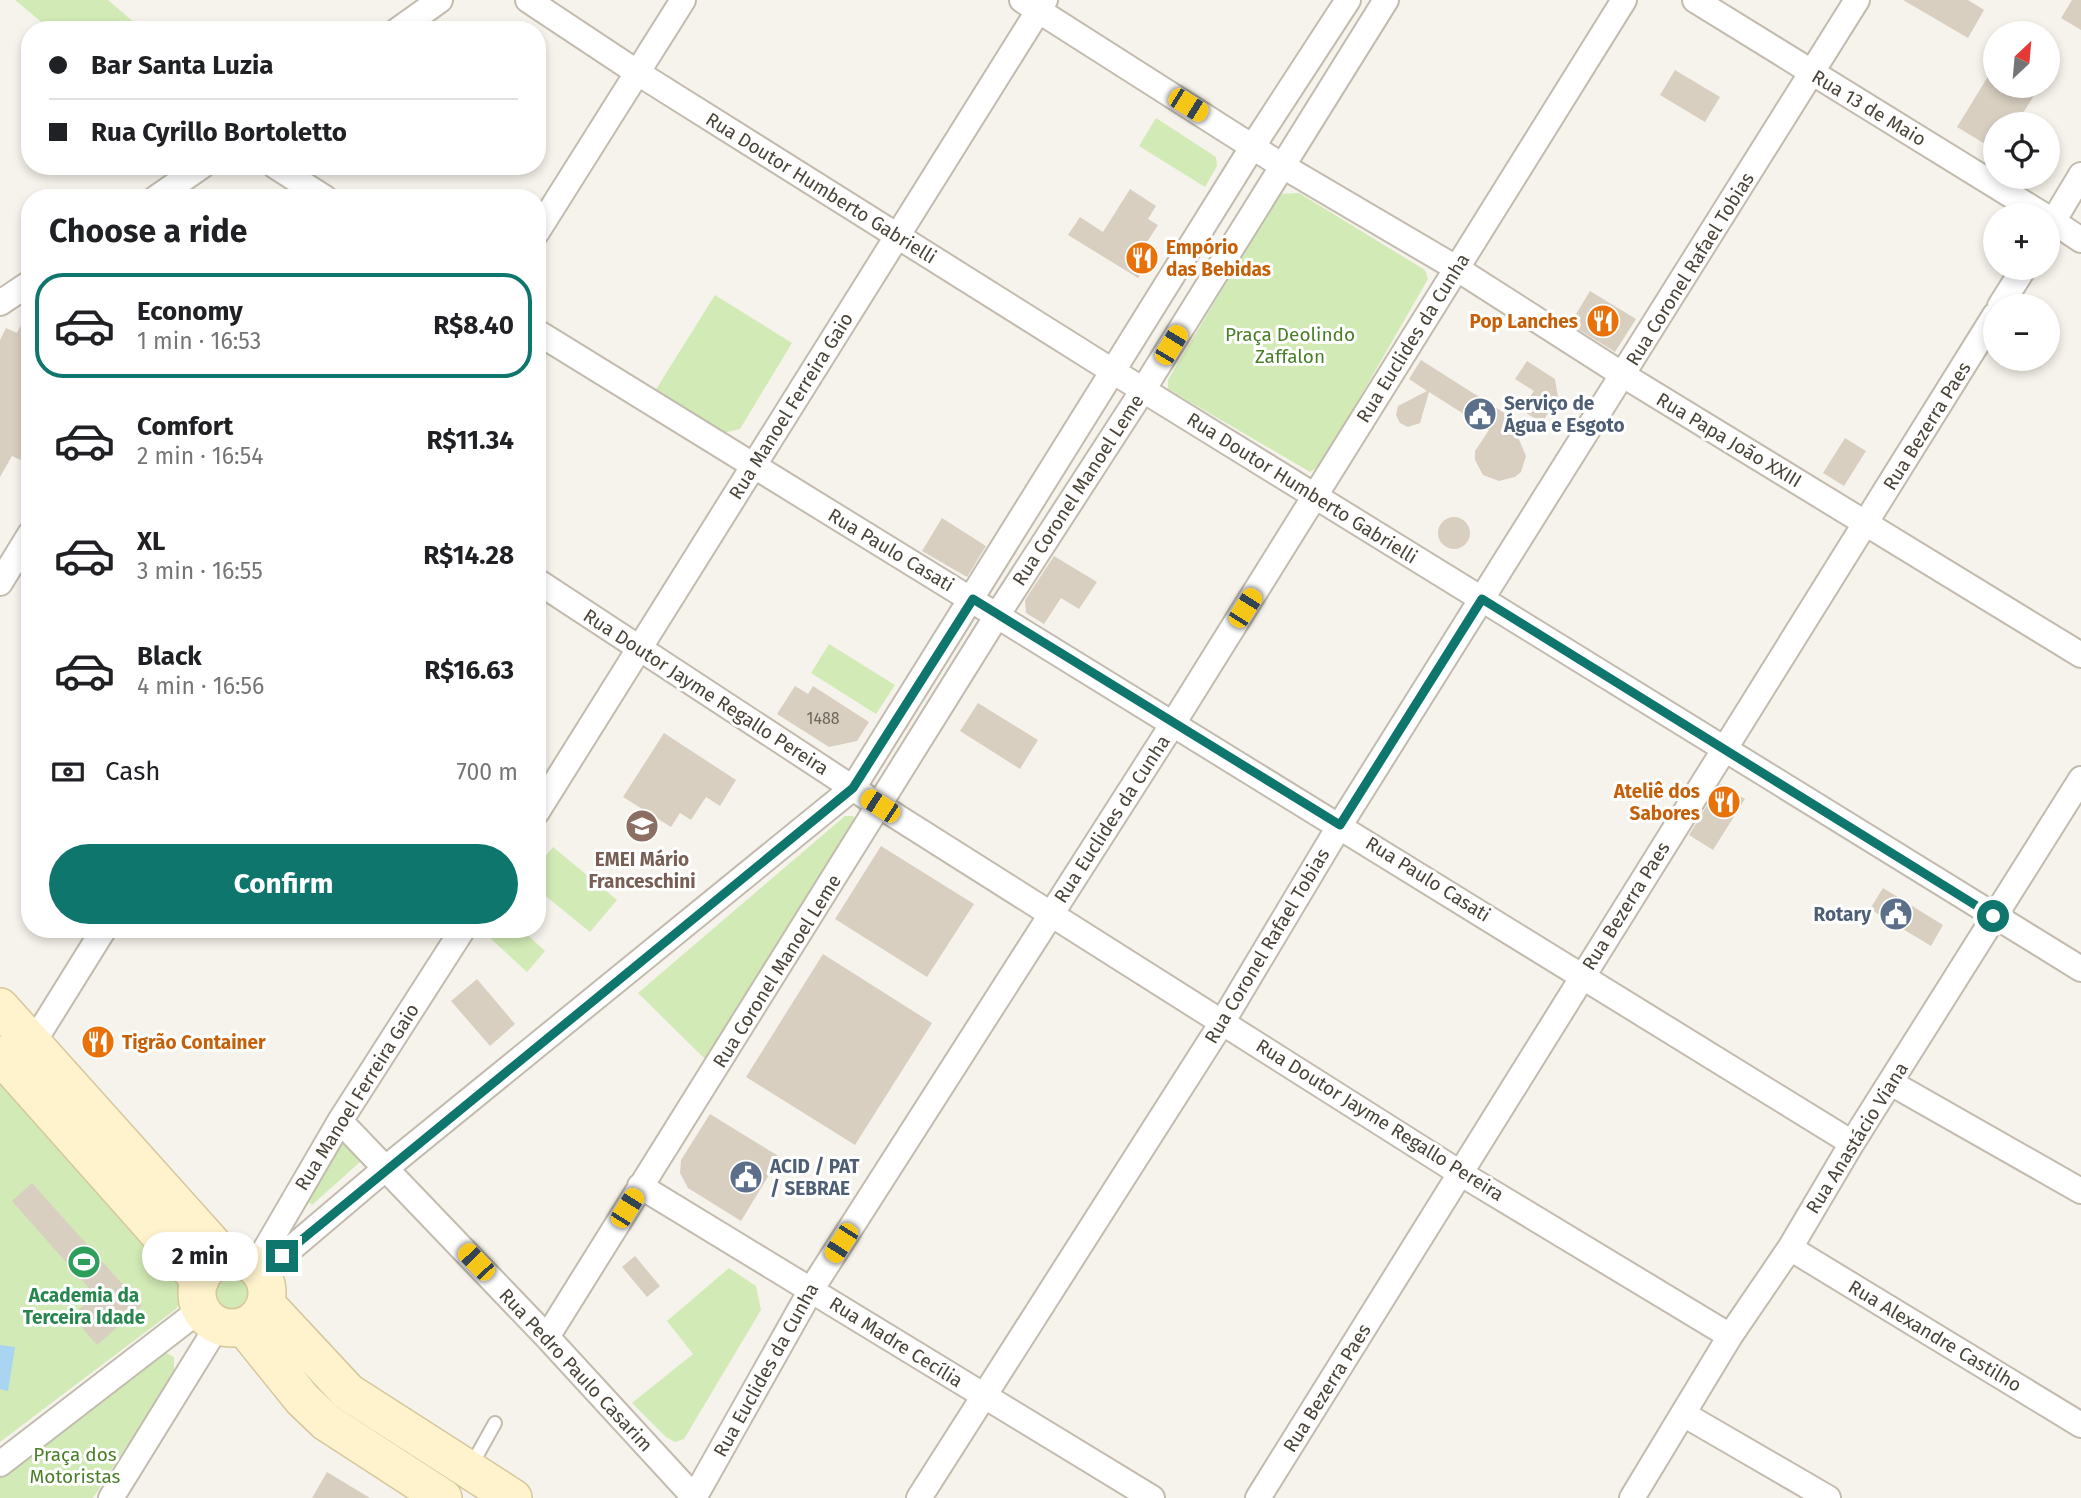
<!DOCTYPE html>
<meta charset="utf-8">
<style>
:root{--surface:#fff;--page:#f6f6f6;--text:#202124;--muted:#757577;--line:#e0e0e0;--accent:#0f766e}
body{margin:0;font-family:"Fira Sans",sans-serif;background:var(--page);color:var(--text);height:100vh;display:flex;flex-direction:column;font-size:26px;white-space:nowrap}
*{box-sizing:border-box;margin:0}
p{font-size:23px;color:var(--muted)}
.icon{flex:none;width:38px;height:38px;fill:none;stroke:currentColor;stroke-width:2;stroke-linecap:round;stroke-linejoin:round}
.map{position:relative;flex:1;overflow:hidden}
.side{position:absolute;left:21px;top:189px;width:525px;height:749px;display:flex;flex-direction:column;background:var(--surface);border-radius:28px;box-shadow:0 4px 10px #0003}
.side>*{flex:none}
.guide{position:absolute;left:21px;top:21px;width:525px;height:154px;border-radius:28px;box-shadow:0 4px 10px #0003;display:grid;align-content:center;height:154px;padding:0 28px;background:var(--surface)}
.needle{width:46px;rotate:26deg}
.buttons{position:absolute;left:1983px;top:21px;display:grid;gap:14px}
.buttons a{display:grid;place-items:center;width:77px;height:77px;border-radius:50%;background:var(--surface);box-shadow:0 4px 10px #0003;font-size:35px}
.end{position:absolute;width:32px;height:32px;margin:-16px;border:9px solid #0f766e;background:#fff;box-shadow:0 0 0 4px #fff}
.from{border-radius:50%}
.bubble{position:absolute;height:49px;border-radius:24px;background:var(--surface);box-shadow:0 4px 10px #0003;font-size:23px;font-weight:700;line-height:49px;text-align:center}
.car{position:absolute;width:21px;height:42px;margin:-21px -10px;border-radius:9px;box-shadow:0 0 5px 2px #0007;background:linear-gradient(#f5c518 24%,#345 0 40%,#f5c518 0 76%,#345 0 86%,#f5c518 0)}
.guide b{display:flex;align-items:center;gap:24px;height:66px;font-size:26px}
.guide b+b{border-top:2px solid var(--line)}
.guide i{width:18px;height:18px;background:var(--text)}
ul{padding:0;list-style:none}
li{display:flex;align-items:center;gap:21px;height:105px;margin:0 14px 10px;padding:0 14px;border:4px solid transparent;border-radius:28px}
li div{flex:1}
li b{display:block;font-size:26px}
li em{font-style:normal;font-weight:700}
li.active{border-color:var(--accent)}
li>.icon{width:63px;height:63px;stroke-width:1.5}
h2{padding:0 28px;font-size:32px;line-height:84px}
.pay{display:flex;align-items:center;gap:18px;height:77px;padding:0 28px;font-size:26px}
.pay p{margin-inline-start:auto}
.cta{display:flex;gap:14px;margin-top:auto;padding:14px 28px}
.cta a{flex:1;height:80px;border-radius:42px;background:var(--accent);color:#fff;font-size:28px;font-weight:700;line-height:80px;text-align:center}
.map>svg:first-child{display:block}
</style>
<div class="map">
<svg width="2081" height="1498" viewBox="0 0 2081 1498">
<rect width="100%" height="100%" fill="#f6f3ec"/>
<path fill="#d2eab5" d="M15,0H108L143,30H51Z
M1156,118L1216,157L1217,166L1205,187L1139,146Z
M1299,193L1425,270L1428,279L1321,465L1310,472L1168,389V380L1279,194Z
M715,295L792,343L740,429L723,433L655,391Z
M829,644L895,685L876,714L811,673Z
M845,816H853L856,821L706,1060L638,993Z
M553,847L617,900L590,932L537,889V866Z
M495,929H521L545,951L527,972L488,936Z
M0,1081L182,1284L184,1297L176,1309L0,1442Z
M349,1141L362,1154L360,1162L312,1205L306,1200L340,1142Z
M729,1268L756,1286L761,1310L684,1439L675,1442L666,1437L632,1403L693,1354L667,1321Z
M208 1293a24 24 0 1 1 48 0a24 24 0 1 1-48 0Z
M166,1353L174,1357V1373L93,1498H0V1478Z"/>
<path fill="#a9d4f2" d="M0,1345L15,1347L8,1391L0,1389Z"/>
<path fill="#d8cfc1" d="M1903,0H1968L1984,10L1968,38Z
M2072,0H2081V30L2061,18Z
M1995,65V86H2040L2016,124H1995V150L1957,127Z
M1675,70L1720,97L1705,122L1660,95Z
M1130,189L1156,206L1148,219L1158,225L1147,242L1157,248L1138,278L1068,235L1080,217L1103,232Z
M1590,291L1636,319L1615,352L1570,324Z
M30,307V446L23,461L12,456L0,477V340L6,328L17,333Z
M1421,360L1509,416L1526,456L1521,472L1515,477L1499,481L1483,475L1475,460V451L1489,430L1429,392L1420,423L1408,427L1400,423L1396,415L1398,406L1427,391L1409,379Z
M1527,361L1555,379L1558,397L1542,423L1521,410L1534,391L1515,379Z
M1845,438L1866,451L1844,486L1823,473Z
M1438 533a16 16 0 1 1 32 0a16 16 0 1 1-32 0Z
M942,518L986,546L967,577L922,551Z
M1054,556L1097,582L1079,609L1061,598L1044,624L1026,613L1025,600Z
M795,686L808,694L813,686L869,722L857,741L829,747L777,714Z
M978,703L1038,740L1020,769L960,731Z
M664,733L736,780L720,806L706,797L691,820L680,813L671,827L623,797Z
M1720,784L1745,799L1713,850L1689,835Z
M881,846L974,904L927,977L835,919Z
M1883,888L1943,925L1931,946L1870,909Z
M823,954L932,1023L855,1145L746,1077Z
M477,979L515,1024L490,1046L451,1001Z
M710,1114L780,1157L741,1221L688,1188L680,1173L681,1160Z
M32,1183L142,1306L97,1345L72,1316L95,1295L12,1201Z
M635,1256L660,1286L647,1297L622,1267Z
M327,1472L370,1498H312Z"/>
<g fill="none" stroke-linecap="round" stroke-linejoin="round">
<defs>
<path id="lane" d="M471,1466L495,1423"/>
<path id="street" d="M528,0L638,73L1114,372L2081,969
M1022,0L1281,165L1456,268L1623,375L2081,655
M1695,0L2043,215
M398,30L440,0
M275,166L325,198
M156,198L202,166
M2048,218L2081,240
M2048,230L2081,175
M537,232L683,0
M0,303L30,283
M2000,306L2024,268
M537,332L1852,1143
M537,581L880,806L1460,1173L1730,1336
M0,583L30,534
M537,812L1045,0
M25,1056L104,929
M1891,1083L2081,1191
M340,1121L547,1337L695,1498
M640,1186L1152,1498
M1790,1248L2081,1425
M255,1267L340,1121L463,929
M261,1274L386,1168L853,788L1253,146L1348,0
M547,1337L998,614L1143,390L1386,0
M1685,1415L1828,1498
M0,1464L201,1309
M111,1498L218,1325
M694,1498L811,1290L1174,722L1624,0
M919,1498L1223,1021L1340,825L1857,0
M1258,1498L1995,315
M1632,1498L1730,1336L1790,1248L1852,1143L2081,779"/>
<path id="secondary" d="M0,1007L226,1259
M0,1055L200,1280
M197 1293a35 35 0 1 1 70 0a35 35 0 1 1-70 0Z
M266,1304L348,1392L513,1498
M244,1327L302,1399L326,1422L443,1498"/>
</defs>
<use href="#lane" stroke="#c2bbae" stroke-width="16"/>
<use href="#street" stroke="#c2bbae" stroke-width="28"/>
<use href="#secondary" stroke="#d6c79b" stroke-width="40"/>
<use href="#lane" stroke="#fff" stroke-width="12"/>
<use href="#street" stroke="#fff" stroke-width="24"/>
<use href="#secondary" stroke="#fff3cd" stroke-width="37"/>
</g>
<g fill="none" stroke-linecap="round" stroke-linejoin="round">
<path stroke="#0f766e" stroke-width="9" d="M282,1256L853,788L973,599L1340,825L1482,599L1993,916"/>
</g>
<defs>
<symbol id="restaurant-disc" viewBox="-11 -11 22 22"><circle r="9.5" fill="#e8710a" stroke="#fff"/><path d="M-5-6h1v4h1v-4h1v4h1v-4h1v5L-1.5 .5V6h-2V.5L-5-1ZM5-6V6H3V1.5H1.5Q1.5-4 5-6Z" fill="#fff"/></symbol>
<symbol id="civic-disc" viewBox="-11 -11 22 22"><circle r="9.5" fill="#5c6f8a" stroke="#fff"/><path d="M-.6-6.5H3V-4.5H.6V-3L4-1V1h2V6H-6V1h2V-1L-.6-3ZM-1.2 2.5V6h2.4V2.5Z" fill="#fff"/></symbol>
<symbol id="school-disc" viewBox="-11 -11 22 22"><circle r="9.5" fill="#8d6e63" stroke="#fff"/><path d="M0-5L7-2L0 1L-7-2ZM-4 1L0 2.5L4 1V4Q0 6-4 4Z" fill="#fff"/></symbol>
<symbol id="stadium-disc" viewBox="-11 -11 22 22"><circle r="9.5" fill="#2e9e5b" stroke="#fff"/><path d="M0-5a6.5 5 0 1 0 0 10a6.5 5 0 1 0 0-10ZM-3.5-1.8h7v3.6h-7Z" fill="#fff"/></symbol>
</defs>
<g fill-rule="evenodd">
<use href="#restaurant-disc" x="1123" y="239" width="38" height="38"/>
<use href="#restaurant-disc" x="1584" y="302" width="38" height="38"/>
<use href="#civic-disc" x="1461" y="395" width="38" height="38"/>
<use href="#restaurant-disc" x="1705" y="783" width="38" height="38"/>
<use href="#school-disc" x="623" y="807" width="38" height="38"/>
<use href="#civic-disc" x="1877" y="895" width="38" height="38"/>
<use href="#restaurant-disc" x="79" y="1023" width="38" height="38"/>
<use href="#civic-disc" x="727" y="1158" width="38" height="38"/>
<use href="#stadium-disc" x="65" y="1243" width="38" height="38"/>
</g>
<g text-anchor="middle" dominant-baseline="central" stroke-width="6" stroke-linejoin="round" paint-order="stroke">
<g font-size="16" fill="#6e675b">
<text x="823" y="718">1488</text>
</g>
<g font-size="19" fill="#4b4439" stroke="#fff">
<text transform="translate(1869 108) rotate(31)">Rua 13 de Maio</text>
<text transform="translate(821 188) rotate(32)">Rua Doutor Humberto Gabrielli</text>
<text transform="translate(1690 269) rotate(-58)">Rua Coronel Rafael Tobias</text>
<text transform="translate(1413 338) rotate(-58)">Rua Euclides da Cunha</text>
<text transform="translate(791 406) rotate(-58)">Rua Manoel Ferreira Gaio</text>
<text transform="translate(1927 426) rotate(-58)">Rua Bezerra Paes</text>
<text transform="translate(1729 440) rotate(31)">Rua Papa João XXIII</text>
<text transform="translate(1302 488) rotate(32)">Rua Doutor Humberto Gabrielli</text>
<text transform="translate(1078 490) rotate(-57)">Rua Coronel Manoel Leme</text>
<text transform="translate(891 550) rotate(31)">Rua Paulo Casati</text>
<text transform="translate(706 692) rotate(33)">Rua Doutor Jayme Regallo Pereira</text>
<text transform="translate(1112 819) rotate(-57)">Rua Euclides da Cunha</text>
<text transform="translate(1428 879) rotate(32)">Rua Paulo Casati</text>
<text transform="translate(1626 906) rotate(-58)">Rua Bezerra Paes</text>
<text transform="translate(1267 946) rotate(-59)">Rua Coronel Rafael Tobias</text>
<text transform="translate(777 971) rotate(-58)">Rua Coronel Manoel Leme</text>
<text transform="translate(357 1097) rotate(-58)">Rua Manoel Ferreira Gaio</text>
<text transform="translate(1380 1120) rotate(32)">Rua Doutor Jayme Regallo Pereira</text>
<text transform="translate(1857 1138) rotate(-58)">Rua Anastácio Viana</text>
<text transform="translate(1935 1336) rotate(31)">Rua Alexandre Castilho</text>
<text transform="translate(896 1342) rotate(32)">Rua Madre Cecília</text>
<text transform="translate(576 1370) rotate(47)">Rua Pedro Paulo Casarim</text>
<text transform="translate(766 1370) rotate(-61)">Rua Euclides da Cunha</text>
<text transform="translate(1327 1388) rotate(-58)">Rua Bezerra Paes</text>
</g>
<g font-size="19" font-weight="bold" fill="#c56008" stroke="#fff" text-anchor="start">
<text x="1166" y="247">Empório<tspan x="1166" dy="22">das Bebidas</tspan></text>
<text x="1578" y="321" text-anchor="end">Pop Lanches</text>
<text x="1700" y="791" text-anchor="end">Ateliê dos<tspan x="1700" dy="22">Sabores</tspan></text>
<text x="122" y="1042">Tigrão Container</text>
</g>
<g font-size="19" fill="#4a7f2a" stroke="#fff">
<text x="1290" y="334">Praça Deolindo<tspan x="1290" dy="22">Zaffalon</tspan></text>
<text x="75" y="1454">Praça dos<tspan x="75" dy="22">Motoristas</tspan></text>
</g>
<g font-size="19" font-weight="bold" fill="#4e5e75" stroke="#fff" text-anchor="start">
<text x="1504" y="403">Serviço de<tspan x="1504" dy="22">Água e Esgoto</tspan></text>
<text x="1871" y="914" text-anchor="end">Rotary</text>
<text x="770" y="1166">ACID / PAT<tspan x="770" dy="22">/ SEBRAE</tspan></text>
</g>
<g font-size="19" font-weight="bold" fill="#785e54" stroke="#fff">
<text x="642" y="859">EMEI Mário<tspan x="642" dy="22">Franceschini</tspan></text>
</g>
<g font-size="19" font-weight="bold" fill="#27864d" stroke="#fff">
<text x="84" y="1295">Academia da<tspan x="84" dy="22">Terceira Idade</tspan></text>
</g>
</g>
</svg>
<div class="buttons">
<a><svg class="needle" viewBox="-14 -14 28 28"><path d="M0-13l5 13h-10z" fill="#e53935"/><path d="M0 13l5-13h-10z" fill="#757577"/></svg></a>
<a><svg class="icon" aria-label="locate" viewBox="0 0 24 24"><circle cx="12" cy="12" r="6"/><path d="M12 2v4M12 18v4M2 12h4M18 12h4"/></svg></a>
<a>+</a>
<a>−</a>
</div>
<i class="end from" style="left:1993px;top:916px"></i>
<i class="end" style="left:282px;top:1256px"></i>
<div class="bubble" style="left:142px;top:1232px;width:116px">2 min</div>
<i class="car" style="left:1188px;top:105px;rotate:122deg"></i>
<i class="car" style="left:1171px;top:345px;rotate:31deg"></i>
<i class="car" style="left:1245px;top:608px;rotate:32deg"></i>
<i class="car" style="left:880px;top:806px;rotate:303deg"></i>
<i class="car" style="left:627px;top:1208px;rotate:32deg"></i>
<i class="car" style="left:841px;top:1243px;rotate:213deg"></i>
<i class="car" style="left:476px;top:1262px;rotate:316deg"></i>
<div class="guide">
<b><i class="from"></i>Bar Santa Luzia</b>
<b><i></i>Rua Cyrillo Bortoletto</b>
</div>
<section class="side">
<h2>Choose a ride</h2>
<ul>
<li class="active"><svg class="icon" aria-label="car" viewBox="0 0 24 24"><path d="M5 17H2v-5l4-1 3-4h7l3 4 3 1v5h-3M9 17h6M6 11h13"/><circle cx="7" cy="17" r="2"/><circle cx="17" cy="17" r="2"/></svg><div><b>Economy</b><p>1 min · 16:53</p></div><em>R$8.40</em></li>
<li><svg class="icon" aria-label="car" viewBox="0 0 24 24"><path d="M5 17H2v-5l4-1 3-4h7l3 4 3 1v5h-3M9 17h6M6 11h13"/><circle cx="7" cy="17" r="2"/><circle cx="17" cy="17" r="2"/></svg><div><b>Comfort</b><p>2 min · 16:54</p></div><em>R$11.34</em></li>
<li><svg class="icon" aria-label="car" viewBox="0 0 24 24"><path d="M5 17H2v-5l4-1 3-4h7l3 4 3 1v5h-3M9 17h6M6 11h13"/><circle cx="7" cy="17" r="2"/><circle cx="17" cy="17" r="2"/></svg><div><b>XL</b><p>3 min · 16:55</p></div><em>R$14.28</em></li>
<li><svg class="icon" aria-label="car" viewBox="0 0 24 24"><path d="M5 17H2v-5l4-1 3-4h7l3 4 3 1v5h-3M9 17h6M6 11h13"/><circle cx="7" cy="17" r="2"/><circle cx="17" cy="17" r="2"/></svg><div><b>Black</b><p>4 min · 16:56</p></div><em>R$16.63</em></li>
</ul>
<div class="pay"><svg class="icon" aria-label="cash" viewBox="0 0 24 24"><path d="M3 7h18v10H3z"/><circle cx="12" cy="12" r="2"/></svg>Cash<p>700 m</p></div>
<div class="cta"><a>Confirm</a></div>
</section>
</div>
